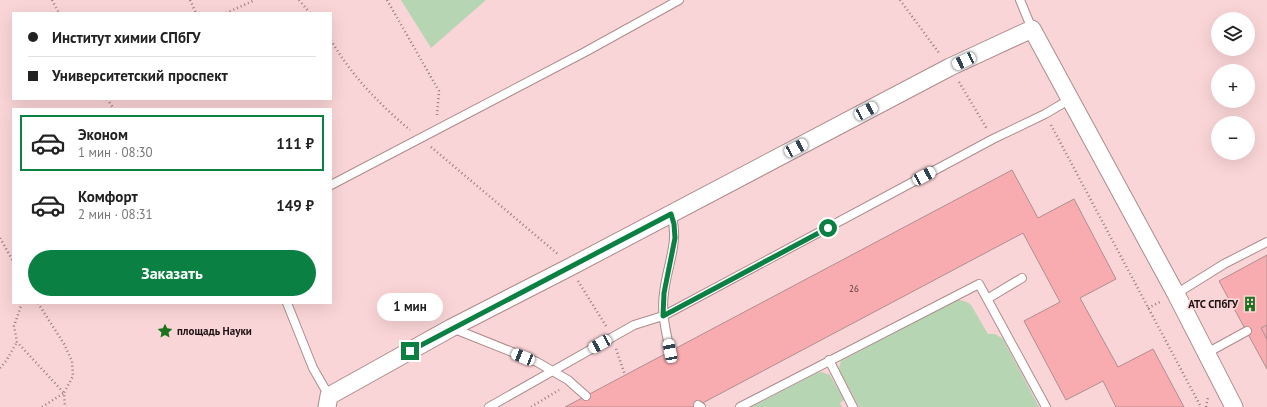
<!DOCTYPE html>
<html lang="ru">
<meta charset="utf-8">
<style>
:root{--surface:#fff;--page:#f2f2f2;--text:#222;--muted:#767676;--line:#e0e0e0;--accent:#0b8043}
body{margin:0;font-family:"PT Sans",sans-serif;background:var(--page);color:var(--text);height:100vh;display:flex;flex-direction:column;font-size:15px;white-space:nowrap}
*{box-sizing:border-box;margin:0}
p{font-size:13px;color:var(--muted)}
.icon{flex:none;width:22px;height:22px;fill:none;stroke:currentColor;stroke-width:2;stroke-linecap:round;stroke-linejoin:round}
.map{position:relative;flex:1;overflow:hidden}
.panel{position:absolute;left:12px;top:108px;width:320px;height:196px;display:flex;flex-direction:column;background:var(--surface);border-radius:0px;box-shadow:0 4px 16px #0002}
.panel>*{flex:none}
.banner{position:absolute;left:12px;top:12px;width:320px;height:88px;border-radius:0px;box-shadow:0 4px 16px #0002;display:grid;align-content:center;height:88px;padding:0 16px;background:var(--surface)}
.controls{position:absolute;left:1211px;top:12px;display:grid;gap:8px}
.controls a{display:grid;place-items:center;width:44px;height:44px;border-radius:50%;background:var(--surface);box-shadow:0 4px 16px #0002;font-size:20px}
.end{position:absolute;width:18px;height:18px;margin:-9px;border:5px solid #0b8043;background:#fff;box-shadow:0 0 0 2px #fff}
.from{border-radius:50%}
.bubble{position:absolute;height:28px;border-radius:14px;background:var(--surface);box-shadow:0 4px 16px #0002;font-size:13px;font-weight:700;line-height:28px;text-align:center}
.car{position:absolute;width:12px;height:24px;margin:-12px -6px;border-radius:5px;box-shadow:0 0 3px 1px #0007;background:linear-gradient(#fff 24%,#345 0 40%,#fff 0 76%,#345 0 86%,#fff 0)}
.banner b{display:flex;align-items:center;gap:14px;height:38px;font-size:15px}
.banner b+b{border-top:1px solid var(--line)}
.banner i{width:10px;height:10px;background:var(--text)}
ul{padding:7px 0 0;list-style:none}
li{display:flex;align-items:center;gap:12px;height:56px;margin:0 8px 6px;padding:0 8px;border:2px solid transparent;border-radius:0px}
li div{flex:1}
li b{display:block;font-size:15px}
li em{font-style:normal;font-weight:700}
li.selected{border-color:var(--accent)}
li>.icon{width:36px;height:36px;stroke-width:1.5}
.cta{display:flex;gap:8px;margin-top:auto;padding:8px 16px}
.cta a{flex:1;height:46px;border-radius:24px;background:var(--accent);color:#fff;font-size:16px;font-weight:700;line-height:46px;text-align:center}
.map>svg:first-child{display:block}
</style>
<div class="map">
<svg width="1267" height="407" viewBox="0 0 1267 407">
<rect width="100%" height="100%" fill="#fad5d7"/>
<path fill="#b6d5b3" d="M401,0H486L431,48Z
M954,300C961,300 965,300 971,305L988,334H995L1003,339L1039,407H859L840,371L839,368L841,361Z
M822,372L830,375L844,400L840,403L842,407H751L817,373Z"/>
<path fill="#f9acb0" stroke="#b08e8f" d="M1012,170L1038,218L1074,199L1116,279L1080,298L1118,367L1153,349L1184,407H1116L1103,381L1066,400L1024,321L1060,302L1023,233L695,407H565Z
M1267,255V369L1219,281Z
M1267,325V339L1261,328Z"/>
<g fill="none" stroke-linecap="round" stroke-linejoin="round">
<defs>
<path id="service" d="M1020,0L1032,29
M331,185L585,52L679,0
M1176,294L1224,264L1267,242
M987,299L1022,278
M287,303L313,368L329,396
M452,328L537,362L568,380L586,396
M670,351C666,331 661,313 664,293C667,265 680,241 671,214
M1205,354L1247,331
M829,360L853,407
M698,405L701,407
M489,407L634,325L663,316L993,139L1045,114L1062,104
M740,407L979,284L1046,407"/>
<path id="minor" d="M327,407L329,396L451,328L570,267L950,67L1032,29L1176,294L1234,407"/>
</defs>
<use href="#service" stroke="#ad8b8c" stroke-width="10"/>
<use href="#minor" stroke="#ad8b8c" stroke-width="19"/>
<path stroke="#967c7d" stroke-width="2.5" stroke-dasharray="1 3" stroke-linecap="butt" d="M52,0L59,13
M190,0L196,13
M299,0L310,13
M387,0L439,91L437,115
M900,0L939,53
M226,13L255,0
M331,40C351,75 379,104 410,130
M959,82L987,129
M107,99L114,109
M1051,125L1201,407
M431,147L559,255
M0,238L13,261
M578,281L606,326
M22,303L14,326L17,342L64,393
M38,303L64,344L72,361L73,376L64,393L65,407
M1148,308L1162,301
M616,349L625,375
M0,368L6,361L17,342
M42,407L64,393
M531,407L559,390
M1206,407L1208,397"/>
<use href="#service" stroke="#fff" stroke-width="8"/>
<use href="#minor" stroke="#fff" stroke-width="17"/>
</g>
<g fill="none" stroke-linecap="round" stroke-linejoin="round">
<path stroke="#0b8043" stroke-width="5" d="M410,351L671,214L674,224L675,238L664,293L663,316L828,228"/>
</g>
<defs>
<symbol id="building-bare" viewBox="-9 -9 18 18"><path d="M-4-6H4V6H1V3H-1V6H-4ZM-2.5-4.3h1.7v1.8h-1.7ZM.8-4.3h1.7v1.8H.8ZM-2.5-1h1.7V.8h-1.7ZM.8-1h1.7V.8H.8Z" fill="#1d721d" stroke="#fad5d7" stroke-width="2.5" paint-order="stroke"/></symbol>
<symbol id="sight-bare" viewBox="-9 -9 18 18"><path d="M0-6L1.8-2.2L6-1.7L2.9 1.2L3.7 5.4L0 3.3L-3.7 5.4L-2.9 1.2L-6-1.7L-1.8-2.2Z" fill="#1d721d" stroke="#fad5d7" stroke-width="2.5" paint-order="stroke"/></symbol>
</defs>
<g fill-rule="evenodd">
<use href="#building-bare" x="1239" y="293" width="22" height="22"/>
<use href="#sight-bare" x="154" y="320" width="22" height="22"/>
</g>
<g text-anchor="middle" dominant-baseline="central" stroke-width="3.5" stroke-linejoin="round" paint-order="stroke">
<g font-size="9" fill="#543839">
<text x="854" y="288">26</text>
</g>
<g font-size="11" font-weight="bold" fill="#1d1111" stroke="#fad5d7" text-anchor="end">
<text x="1238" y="304">АТС СПбГУ</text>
<text x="177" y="331" text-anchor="start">площадь Науки</text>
</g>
</g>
</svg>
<div class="controls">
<a><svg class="icon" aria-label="layers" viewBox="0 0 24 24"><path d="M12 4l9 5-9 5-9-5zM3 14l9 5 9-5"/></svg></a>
<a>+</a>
<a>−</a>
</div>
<i class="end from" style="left:828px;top:228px"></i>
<i class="end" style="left:410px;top:351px"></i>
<div class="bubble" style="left:377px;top:293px;width:66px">1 мин</div>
<i class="car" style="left:964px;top:61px;rotate:245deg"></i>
<i class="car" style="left:866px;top:111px;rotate:62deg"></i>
<i class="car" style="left:796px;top:148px;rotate:62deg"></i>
<i class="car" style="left:924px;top:176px;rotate:62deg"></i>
<i class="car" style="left:600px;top:344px;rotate:241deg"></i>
<i class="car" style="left:670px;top:351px;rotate:349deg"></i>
<i class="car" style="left:523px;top:357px;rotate:292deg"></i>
<div class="banner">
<b><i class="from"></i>Институт химии СПбГУ</b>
<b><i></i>Университетский проспект</b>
</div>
<section class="panel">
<ul>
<li class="selected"><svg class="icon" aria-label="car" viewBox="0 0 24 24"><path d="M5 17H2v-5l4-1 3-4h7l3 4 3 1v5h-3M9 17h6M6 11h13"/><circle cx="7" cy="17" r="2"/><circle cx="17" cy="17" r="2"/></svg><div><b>Эконом</b><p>1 мин · 08:30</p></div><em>111 ₽</em></li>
<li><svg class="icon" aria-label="car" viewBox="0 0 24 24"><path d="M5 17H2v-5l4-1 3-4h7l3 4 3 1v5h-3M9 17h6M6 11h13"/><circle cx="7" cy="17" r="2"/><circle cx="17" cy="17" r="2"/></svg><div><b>Комфорт</b><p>2 мин · 08:31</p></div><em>149 ₽</em></li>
</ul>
<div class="cta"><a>Заказать</a></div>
</section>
</div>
